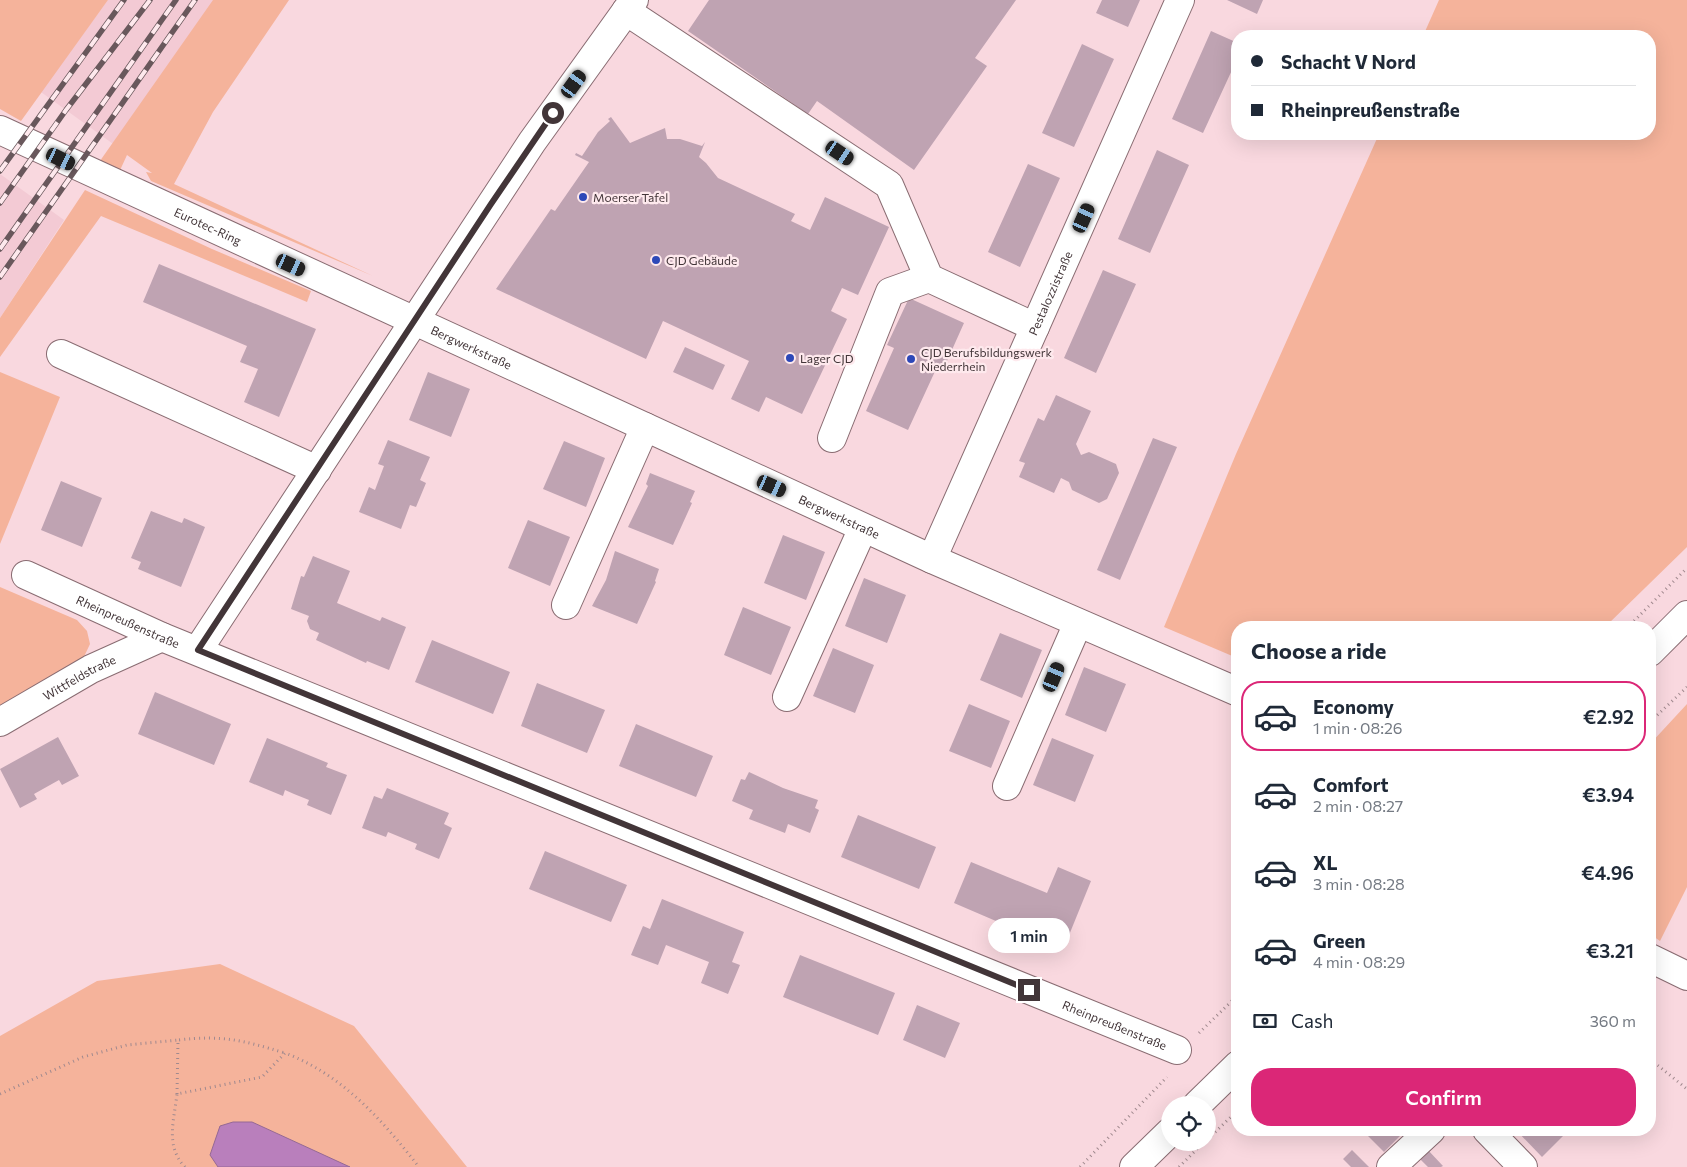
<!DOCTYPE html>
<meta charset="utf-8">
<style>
:root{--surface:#fff;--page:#f2f2f3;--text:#1f2937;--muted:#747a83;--line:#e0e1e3;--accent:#db2777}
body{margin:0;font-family:Commissioner,sans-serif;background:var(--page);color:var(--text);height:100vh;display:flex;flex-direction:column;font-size:19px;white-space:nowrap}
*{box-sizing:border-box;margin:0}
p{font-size:16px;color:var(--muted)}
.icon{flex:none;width:28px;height:28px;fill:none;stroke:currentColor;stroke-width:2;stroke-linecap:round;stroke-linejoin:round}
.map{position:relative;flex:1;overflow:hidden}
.sheet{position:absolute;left:1231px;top:621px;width:425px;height:515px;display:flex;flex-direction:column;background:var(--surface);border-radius:20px;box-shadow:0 5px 20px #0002}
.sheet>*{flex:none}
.top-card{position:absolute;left:1231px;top:30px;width:425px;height:110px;border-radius:20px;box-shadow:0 5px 20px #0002;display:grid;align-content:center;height:110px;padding:0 20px;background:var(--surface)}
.controls{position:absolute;left:1161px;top:1096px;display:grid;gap:10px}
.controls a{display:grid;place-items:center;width:55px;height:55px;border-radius:50%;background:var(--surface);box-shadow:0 5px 20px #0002;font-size:25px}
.end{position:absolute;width:22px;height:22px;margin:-11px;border:6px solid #423538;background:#fff;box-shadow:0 0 0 2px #fff}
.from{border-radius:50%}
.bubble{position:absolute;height:35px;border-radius:18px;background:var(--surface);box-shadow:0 5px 20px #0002;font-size:16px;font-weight:600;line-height:35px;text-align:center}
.car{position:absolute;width:15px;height:30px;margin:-15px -8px;border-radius:6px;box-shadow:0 0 4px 1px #0007;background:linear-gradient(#222 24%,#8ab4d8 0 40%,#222 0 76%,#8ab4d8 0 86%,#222 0)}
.top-card b{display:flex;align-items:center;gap:18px;height:48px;font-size:19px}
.top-card b+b{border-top:1px solid var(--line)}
.top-card i{width:12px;height:12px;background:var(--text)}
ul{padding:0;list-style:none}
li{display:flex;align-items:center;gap:15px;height:70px;margin:0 10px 8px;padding:0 10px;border:2px solid transparent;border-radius:20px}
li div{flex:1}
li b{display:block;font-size:19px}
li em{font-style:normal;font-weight:600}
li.active{border-color:var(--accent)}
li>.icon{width:45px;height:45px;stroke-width:1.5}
h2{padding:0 20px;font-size:22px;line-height:60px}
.pay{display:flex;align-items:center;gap:12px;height:55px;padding:0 20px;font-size:19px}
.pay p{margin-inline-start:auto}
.button{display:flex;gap:10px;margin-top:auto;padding:10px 20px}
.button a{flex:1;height:58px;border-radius:20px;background:var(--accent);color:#fff;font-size:20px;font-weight:600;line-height:58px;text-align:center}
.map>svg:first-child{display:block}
</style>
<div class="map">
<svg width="1687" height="1167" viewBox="0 0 1687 1167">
<rect width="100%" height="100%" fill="#f9d8df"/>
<path fill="#f3cad4" d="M108,0H215L116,146L41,92Z
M0,174L64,220L0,318Z"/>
<path fill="#f5b39b" d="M0,0H108L21,121L0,109Z
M213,0H289L213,112L174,184L373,276L151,181L146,172L152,173L127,155L116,179L95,168Z
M1439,0H1687V547L1605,627L1238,628L1237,658L1164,627L1236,454L1379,134H1650V36H1423Z
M85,190L212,249L311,291L307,302L101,216L0,357V318Z
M0,372L60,397L0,544Z
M0,587L77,620L87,631L90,644L82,661L0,707Z
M1687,704V887L1660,941L1650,934V744Z
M220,964L354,1026L467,1167H0V1036L97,981Z"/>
<path fill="#b97fbc" stroke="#956994" d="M233,1122H252L350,1167H218L210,1155L220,1126Z"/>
<path fill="#bfa3b2" d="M709,0H1016L975,58L987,66L914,170L817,101L808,114L688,31Z
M1102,0H1140L1128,27L1096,13Z
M1227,0H1263L1257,14Z
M1211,31L1238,43V57L1203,133L1172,119Z
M1082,44L1114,59L1074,147L1042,133Z
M611,117L630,143L665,128L667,139H680L702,146L705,142L699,157L706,163L718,178L795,214L791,221L810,230L825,197L889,227L858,295L842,288L831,311L847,319L802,414L766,397L759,412L731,399L749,361L663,321L646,359L496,289L551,209L555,211L589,162L575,155L576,153L582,156L598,132L610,121L608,119Z
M1157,150L1189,165L1150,253L1118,239Z
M1028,164L1060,178L1020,267L988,252Z
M159,264L316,329L279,417L244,402L258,369L240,362L247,346L143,302Z
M1103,270L1136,284L1096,373L1064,358Z
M909,298L964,323L943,370L937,367L908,430L866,411L894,348L887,345Z
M685,347L725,365L713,390L673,372Z
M428,372L470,389L451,437L409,420Z
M1056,395L1091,411L1076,444L1081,455L1089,452L1116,464L1119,473L1107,499L1099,503L1072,490L1069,482L1061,478L1054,493L1019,477L1025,463L1019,461L1038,418L1044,421Z
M1153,438L1177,447L1120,580L1097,570Z
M388,440L430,457L420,480L426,483L416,507L410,505L401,529L359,512L369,487L375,490L384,466L378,464Z
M564,441L605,458L586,507L543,489Z
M650,473L695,491L690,502L692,503L673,545L628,527L648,486L646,484Z
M61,481L102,498L82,547L41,530Z
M151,511L182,523L184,518L205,527L181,587L138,569L141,562L131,558Z
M528,520L570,537L550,586L508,568Z
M783,535L825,552L806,600L764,583Z
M615,551L659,569L655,581L656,582L637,624L592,606L606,580Z
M313,556L350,571L337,603L380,621L382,617L406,627L389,670L367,661L366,663L316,640L319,633L310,629L307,621L309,616L291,609L301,576L304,577Z
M864,578L906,595L887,643L845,626Z
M743,607L791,627L771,675L724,655Z
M1000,633L1042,650L1022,698L980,680Z
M432,640L510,672L493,714L415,682Z
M833,648L874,665L855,713L813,696Z
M1084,667L1126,684L1106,732L1065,715Z
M537,683L605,710L587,753L521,726Z
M155,692L231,724L214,765L138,734Z
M969,704L1010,721L991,768L949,751Z
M636,724L713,756L696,797L619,766Z
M58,737L79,776L62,785L59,780L34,794L37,799L20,808L0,769Z
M267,738L328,763L326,767L347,775L331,815L307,805L309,800L294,794L285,790L283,796L249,782Z
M1052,738L1094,755L1075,802L1033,785Z
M749,772L783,788L818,800L815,808L819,810L810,833L788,824L785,833L749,819L753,810L732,801L741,779L745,780Z
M387,788L449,813L444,824L452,828L439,859L415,849L417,844L388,832L386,837L362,828L374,796L382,799Z
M858,815L936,847L919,889L841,857Z
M545,851L627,885L611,922L529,889Z
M971,862L1047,893L1058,867L1091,881L1065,945L1033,932L1031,936L954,903Z
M662,899L744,932L732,962L740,965L728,994L701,983L709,962L666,945L658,965L631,955L643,926L650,929Z
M800,955L895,993L878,1035L783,997Z
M917,1005L960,1023L945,1058L903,1040Z
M1372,1130H1397L1401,1135L1384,1152L1367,1135Z
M1516,1130H1569L1542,1157Z
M1427,1149L1443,1166L1441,1167H1428L1418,1157Z
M1352,1150L1369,1167H1351L1343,1159Z"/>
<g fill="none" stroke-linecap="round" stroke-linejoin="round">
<defs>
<g id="minor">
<path d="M626,11L889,185L929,278L1035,327"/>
<path id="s1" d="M0,130L932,559L1238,692"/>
<path d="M61,354L317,470"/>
<path d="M832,438L890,292L929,278"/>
<path id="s2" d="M932,559L1180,0"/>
<path id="s3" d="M26,575L162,637L1177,1050"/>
<path d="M566,605L645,427"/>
<path d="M198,650L532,142L634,0"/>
<path d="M787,697L863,528"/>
<path id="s4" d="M0,722L91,669L162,637"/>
<path d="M1007,786L1078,623"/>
<path d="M1650,958L1687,976"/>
<path d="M1487,1130L1523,1167"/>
<path d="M1391,1167L1431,1130"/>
</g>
<path id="major" d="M1650,652L1687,615
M1197,1105L1238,1065
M1134,1167L1170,1132"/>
</defs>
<use href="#minor" stroke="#896c72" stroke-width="30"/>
<use href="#major" stroke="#896c72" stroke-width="30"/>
<path stroke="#a0898e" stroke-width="3" stroke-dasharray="1 4" stroke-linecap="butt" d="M1627,628L1687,568
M1650,722L1687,687
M1199,1033L1238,995
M1650,1059L1687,1089
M0,1094L83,1057L127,1045L178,1040
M177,1094L178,1040C223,1035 242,1040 285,1053
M1208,1139L1238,1110
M185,1167C165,1146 174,1121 177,1094L262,1077L285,1053C343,1075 382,1120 419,1167
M1080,1167L1167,1077
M1179,1167L1204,1142"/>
<use href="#minor" stroke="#fff" stroke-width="28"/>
<use href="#major" stroke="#fff" stroke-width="28"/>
<defs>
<path id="rail" d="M0,171L124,0
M0,203L66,110L150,0
M0,249L176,0
M0,277L195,0"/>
</defs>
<use href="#rail" stroke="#69585c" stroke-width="5.5"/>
<use href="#rail" stroke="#fee9ed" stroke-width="4" stroke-dasharray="11" stroke-linecap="butt"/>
</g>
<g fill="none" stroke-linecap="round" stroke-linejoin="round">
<path stroke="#423538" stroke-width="6" d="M553,113L491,204L198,650L1029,990"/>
</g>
<g fill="#2d48b8" stroke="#fee9ed" stroke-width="2">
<circle cx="583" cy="197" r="5"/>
<circle cx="656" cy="260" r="5"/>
<circle cx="790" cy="358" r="5"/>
<circle cx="911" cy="359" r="5"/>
</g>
<g text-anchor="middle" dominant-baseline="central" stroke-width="4.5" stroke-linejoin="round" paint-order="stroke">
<g font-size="12" fill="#423538" stroke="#fee9ed" text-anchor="start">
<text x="593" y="197">Moerser Tafel</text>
<text x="666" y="260">CJD Gebäude</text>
<text x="921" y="352">CJD Berufsbildungswerk<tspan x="921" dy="14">Niederrhein</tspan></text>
<text x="800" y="358">Lager CJD</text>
</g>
<g font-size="12" fill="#423538" stroke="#fee9ed">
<text stroke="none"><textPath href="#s1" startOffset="229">Eurotec-Ring</textPath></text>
<text stroke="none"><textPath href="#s2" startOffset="291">Pestalozzistraße</textPath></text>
<text stroke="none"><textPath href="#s1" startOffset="519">Bergwerkstraße</textPath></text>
<text stroke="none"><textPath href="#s1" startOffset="924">Bergwerkstraße</textPath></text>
<text stroke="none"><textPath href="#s3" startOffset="112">Rheinpreußenstraße</textPath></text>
<text stroke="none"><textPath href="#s4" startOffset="91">Wittfeldstraße</textPath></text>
<text stroke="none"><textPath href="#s3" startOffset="1178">Rheinpreußenstraße</textPath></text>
</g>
</g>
</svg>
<div class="controls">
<a><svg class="icon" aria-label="locate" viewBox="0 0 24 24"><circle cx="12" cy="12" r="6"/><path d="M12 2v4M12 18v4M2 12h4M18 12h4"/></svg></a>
</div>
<i class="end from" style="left:553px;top:113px"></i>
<i class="end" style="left:1029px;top:990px"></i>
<div class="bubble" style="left:988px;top:918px;width:82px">1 min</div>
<i class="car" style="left:574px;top:84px;rotate:36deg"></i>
<i class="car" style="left:840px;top:153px;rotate:124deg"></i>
<i class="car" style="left:61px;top:159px;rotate:116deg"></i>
<i class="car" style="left:1084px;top:218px;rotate:24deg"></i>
<i class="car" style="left:291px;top:265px;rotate:115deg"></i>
<i class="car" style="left:772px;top:486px;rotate:114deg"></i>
<i class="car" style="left:1054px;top:677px;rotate:23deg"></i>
<div class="top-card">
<b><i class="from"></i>Schacht V Nord</b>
<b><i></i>Rheinpreußenstraße</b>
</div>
<section class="sheet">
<h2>Choose a ride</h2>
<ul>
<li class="active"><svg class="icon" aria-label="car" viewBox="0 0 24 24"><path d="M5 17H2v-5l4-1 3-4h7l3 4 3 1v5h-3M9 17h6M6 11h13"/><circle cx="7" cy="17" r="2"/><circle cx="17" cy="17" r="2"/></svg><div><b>Economy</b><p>1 min · 08:26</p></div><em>€2.92</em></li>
<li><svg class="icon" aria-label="car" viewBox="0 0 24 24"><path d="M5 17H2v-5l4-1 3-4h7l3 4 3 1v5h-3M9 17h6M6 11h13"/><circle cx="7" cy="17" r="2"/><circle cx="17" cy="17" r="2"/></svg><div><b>Comfort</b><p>2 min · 08:27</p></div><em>€3.94</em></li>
<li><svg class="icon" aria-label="car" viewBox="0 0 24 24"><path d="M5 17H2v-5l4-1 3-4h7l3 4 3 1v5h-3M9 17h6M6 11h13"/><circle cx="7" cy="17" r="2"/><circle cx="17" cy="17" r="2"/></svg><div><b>XL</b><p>3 min · 08:28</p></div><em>€4.96</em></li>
<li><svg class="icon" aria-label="car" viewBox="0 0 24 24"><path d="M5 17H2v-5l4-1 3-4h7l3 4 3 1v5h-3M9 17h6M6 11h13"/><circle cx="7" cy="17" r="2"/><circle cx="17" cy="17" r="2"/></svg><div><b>Green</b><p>4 min · 08:29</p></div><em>€3.21</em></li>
</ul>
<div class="pay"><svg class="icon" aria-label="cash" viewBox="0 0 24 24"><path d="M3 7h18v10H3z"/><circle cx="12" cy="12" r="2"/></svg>Cash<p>360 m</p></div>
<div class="button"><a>Confirm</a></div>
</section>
</div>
